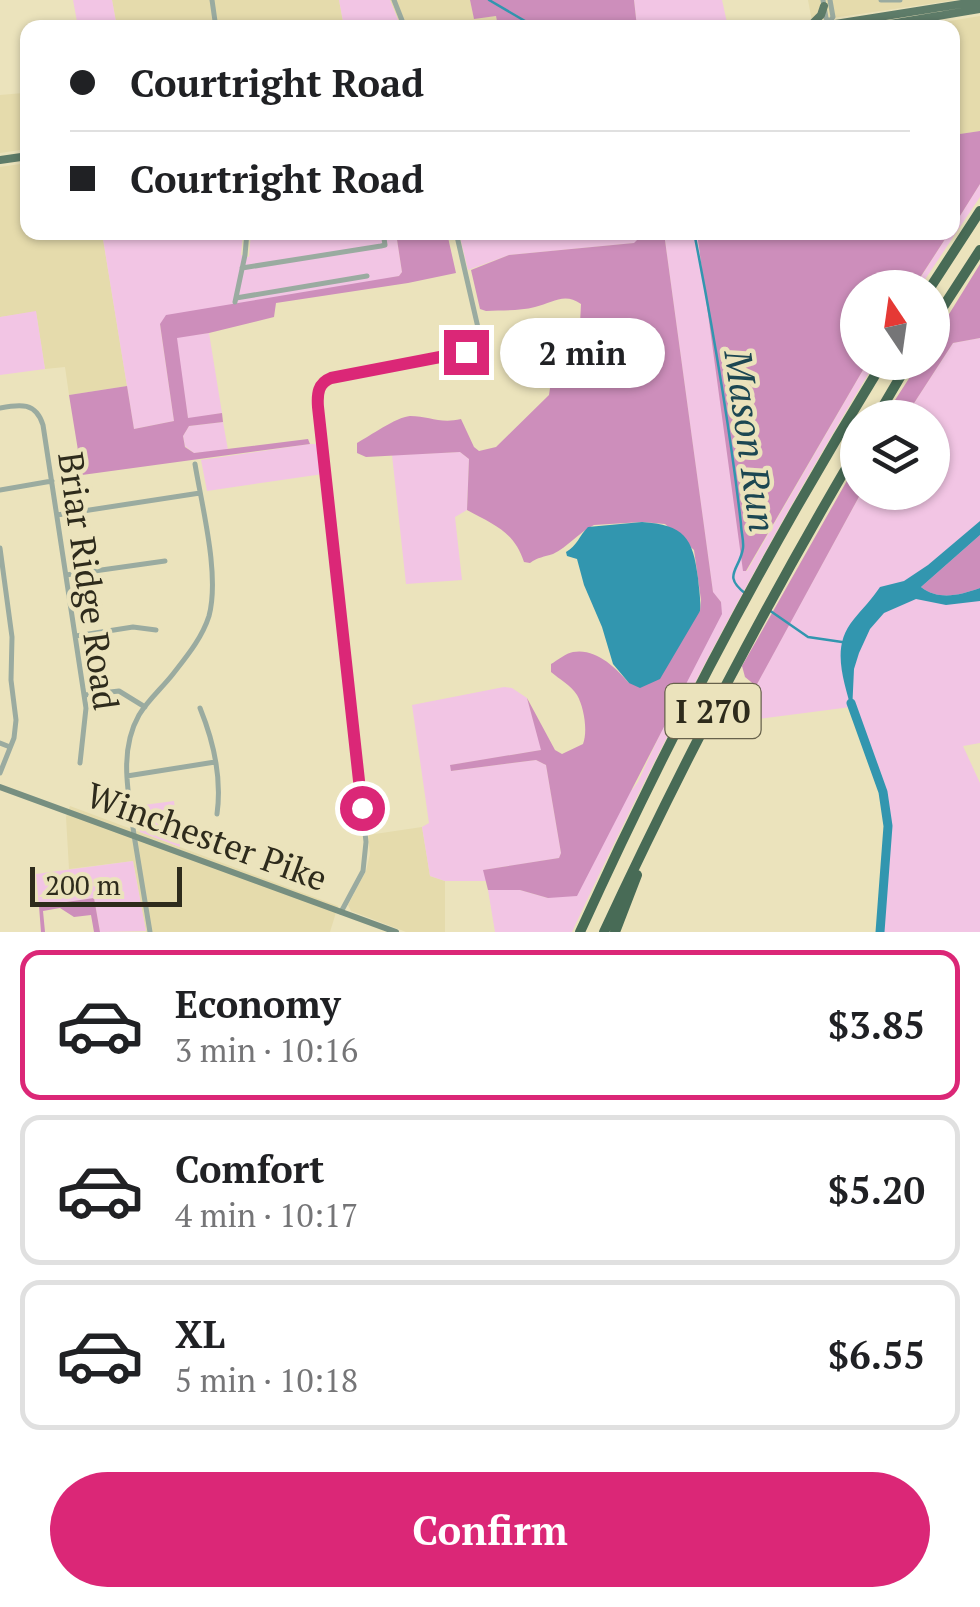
<!DOCTYPE html>
<meta charset="utf-8">
<style>
:root{--surface:#fff;--page:#f2f2f2;--text:#202124;--muted:#757577;--line:#e0e0e0;--accent:#db2777}
body{margin:0;font-family:"PT Serif",serif;background:var(--page);color:var(--text);height:100vh;display:flex;flex-direction:column;font-size:38px;white-space:nowrap}
*{box-sizing:border-box;margin:0}
p{font-size:32px;color:var(--muted)}
.icon{flex:none;width:55px;height:55px;fill:none;stroke:currentColor;stroke-width:2;stroke-linecap:round;stroke-linejoin:round}
.map{position:relative;height:932px;overflow:hidden}
.drawer{display:flex;flex-direction:column;background:var(--surface);flex:1}
.drawer>*{flex:none}
.guide{position:absolute;left:20px;top:20px;width:940px;height:220px;border-radius:20px;box-shadow:0 2px 8px #0004;display:grid;align-content:center;height:220px;padding:0 50px;background:var(--surface)}
.needle{width:65px;rotate:347deg}
.buttons{position:absolute;left:840px;top:270px;display:grid;gap:20px}
.buttons a{display:grid;place-items:center;width:110px;height:110px;border-radius:50%;background:var(--surface);box-shadow:0 2px 8px #0004;font-size:50px}
.scale{position:absolute;left:30px;bottom:25px;width:152px;box-sizing:border-box;padding-left:10px;border:5px solid #2e2b1c;border-top:0;font-size:28px;line-height:35px;white-space:nowrap;color:#2e2b1c;-webkit-text-stroke:8px #ebe3bc;paint-order:stroke}
.end{position:absolute;width:45px;height:45px;margin:-22px;border:12px solid #db2777;background:#fff;box-shadow:0 0 0 5px #fff}
.from{border-radius:50%}
.bubble{position:absolute;height:70px;border-radius:35px;background:var(--surface);box-shadow:0 2px 8px #0004;font-size:32px;font-weight:800;line-height:70px;text-align:center}
.guide b{display:flex;align-items:center;gap:35px;height:95px;font-size:38px}
.guide b+b{border-top:2px solid var(--line)}
.guide i{width:25px;height:25px;background:var(--text)}
ul{padding:18px 0 0;list-style:none}
li{display:flex;align-items:center;gap:30px;height:150px;margin:0 20px 15px;padding:0 30px;border:5px solid var(--line);border-radius:20px}
li div{flex:1}
li b{display:block;font-size:38px}
li em{font-style:normal;font-weight:800}
li.current{border-color:var(--accent)}
li>.icon{width:90px;height:90px;stroke-width:1.5}
.primary-button{display:flex;gap:20px;margin-top:auto;padding:20px 50px}
.primary-button a{flex:1;height:115px;border-radius:60px;background:var(--accent);color:#fff;font-size:40px;font-weight:800;line-height:115px;text-align:center}
.map>svg:first-child{display:block}
</style>
<div class="map">
<svg width="980" height="932" viewBox="0 0 980 932">
<rect width="100%" height="100%" fill="#ebe3bc"/>
<path fill="#e5dbac" d="M112,0H339L344,27H117Z
M390,0H470L474,18L496,16L498,27H401Z
M808,0H956L812,21Z
M980,16V131L953,135L952,28H907Z
M23,93L27,94V149L0,153V95Z
M27,163L28,232L102,233L127,386L69,395L65,367L45,369L36,312L0,317V167Z
M70,806L338,906L330,932H146L133,861L69,869L66,817Z
M422,827L430,876L445,881V932H406L351,911L348,905L366,871L370,854L368,835Z"/>
<path fill="#f2c5e4" d="M73,0H112L117,27H78Z
M339,0H390L401,27H344Z
M634,0H722L728,27H637Z
M980,184V197L920,287L914,288L949,233L952,232L953,227Z
M102,233H243L241,255L249,257L251,233H396L402,272L399,276L160,325L174,421L134,429Z
M459,233H644L635,243L509,255L468,270Z
M664,233H697L744,571H747L867,363H875C763,547 663,737 572,932H495L488,890H520L548,898L638,782L721,602L713,593Z
M36,311L45,369L0,375V317Z
M209,333L222,413L188,419L176,337Z
M980,338V743L963,746L980,783V932H880L888,826L883,792L851,707L736,722L861,493L932,492V418L905,417L953,343Z
M223,422L228,450L194,453L185,446L183,436L189,426Z
M310,444H320L323,474L207,491L201,460Z
M460,452L469,459L467,510L455,517L462,580L406,584L392,455Z
M504,687L512,688L527,698L542,750L451,765V771L536,760L546,765L561,853L559,858L484,870L487,881H445L430,876L422,827L429,823L412,705Z
M174,801L180,847L140,832L136,806Z
M133,861L146,931L100,932L94,898L39,906L36,874Z"/>
<path fill="#cd8ebb" d="M470,0H634L637,27H498L496,16L474,19Z
M980,131V184L953,227V135Z
M396,233H447L456,273L408,283L276,303L274,317L209,333L177,338L188,418L222,413L223,422L189,426L183,436L185,447L194,453L308,439L310,444L82,475L69,395L127,386L134,429L174,421L160,324L166,315L399,276L402,272Z
M644,233H664L713,592L721,602L722,614L577,896L548,898L520,890H488L483,870L559,858L561,853L546,765L536,760L451,771L450,765L541,750L527,698L555,750L562,754L583,744C588,731 584,707 577,695C571,685 559,679 551,672V664C558,660 566,653 573,652C596,648 615,667 629,683L700,611L701,600L694,550L665,524L642,522L594,525C579,532 568,547 553,554C544,557 538,557 530,563L524,562C514,531 494,525 467,510L469,459L460,452L366,457L357,453V443C370,436 396,417 410,416C429,416 440,424 461,419L474,447L479,451L496,447L549,395L551,381L560,372L572,365L579,343L581,304C564,292 553,303 535,307C520,311 502,310 486,311L480,309L471,270L509,255L634,243Z
M697,233H949L914,287L858,288V362L867,363L746,571H743Z
M980,264V338L953,343L905,417H884L919,363L932,362L933,340Z
M857,463L858,492L861,493L756,686L745,677L742,666Z
M980,535V588C960,595 939,601 921,587Z
M94,898L100,932H94L91,915L74,917L60,908L43,911L45,932H41L39,906Z"/>
<path fill="#3296af" d="M980,521V535L921,587C939,601 960,595 980,588V601L946,605L916,599L884,613L870,629L859,653L854,669L852,712C844,680 830,647 854,619C863,608 872,599 880,587L904,581L928,565Z
M642,522C684,525 693,537 698,578C699,589 701,600 700,611L660,679L640,688L629,683L613,664L602,627L584,585L577,559L567,556L566,552C577,546 579,536 588,527Z"/>
<g fill="none" stroke-linecap="round" stroke-linejoin="round">
<path stroke="#3296af" stroke-width="2.5" d="M489,0L537,28
M694,232C713,329 730,427 741,524C741,531 744,541 743,548C740,570 721,575 746,594
M769,610L808,637L842,642"/>
<path stroke="#3296af" stroke-width="9" d="M851,703L883,792L888,826L880,932"/>
<path stroke="#9aaba0" stroke-width="5" d="M394,0L405,28
M823,0L826,18L831,25
M881,0H900
M830,21L833,17L830,0
M242,268L381,246L385,245L383,232
M236,298L367,276
M235,302L245,255L247,232
M0,408C20,404 36,402 43,425L86,708L80,763
M0,490L52,481
M57,515L200,493
M0,548L12,637L11,680L16,720L14,738L0,773
M66,575L165,561
M76,636L133,627L156,630
M84,695L119,691L145,707
M200,708C213,740 222,778 217,814
M0,743L10,747
M127,776L215,762
M134,835C129,796 118,752 139,715C148,700 162,688 173,674C187,656 202,638 209,616C220,575 202,507 195,464
M341,912L363,871L366,842L318,392L321,384L331,378L465,351L476,345L479,332L456,232"/>
<path stroke="#9aaba0" stroke-width="5" d="M212,0L216,28
M134,835L150,932"/>
<path stroke="#778f80" stroke-width="6" d="M0,787L396,932"/>
<path stroke="#5e7c69" stroke-width="8" d="M810,26L821,15L824,6
M810,28L980,1
M866,28L980,9
M0,160L28,156"/>
<path stroke="#486b56" stroke-width="10" d="M930,288L980,211
M932,324L980,250
M876,418L909,362
M580,932C669,736 770,545 883,362
M604,932C681,767 765,605 858,448
M615,932L637,875"/>
</g>
<g fill="none" stroke-linecap="round" stroke-linejoin="round">
<path stroke="#db2777" stroke-width="12" d="M362,808L318,407C317,394 318,383 331,378L466,352"/>
</g>
<g text-anchor="middle" dominant-baseline="central" stroke-width="9" stroke-linejoin="round" paint-order="stroke">
<rect fill="#ebe3bc" stroke="#67624c" stroke-width="2.5" x="665.5" y="684" width="95" height="54" rx="8"/>
<g font-size="32" font-weight="bold" fill="#2e2b1c">
<text x="713" y="711">I 270</text>
</g>
<g font-size="35" fill="#2e2b1c" stroke="#ebe3bc">
<text transform="translate(89 581) rotate(82)">Briar Ridge Road</text>
<text transform="translate(207 836) rotate(20)">Winchester Pike</text>
</g>
<g font-size="38" font-style="italic" fill="#1c4752" stroke="#ebe3bc">
<text transform="translate(751 441) rotate(82)">Mason Run</text>
</g>
</g>
</svg>
<div class="buttons">
<a><svg class="needle" viewBox="-14 -14 28 28"><path d="M0-13l5 13h-10z" fill="#e53935"/><path d="M0 13l5-13h-10z" fill="#757577"/></svg></a>
<a><svg class="icon" aria-label="layers" viewBox="0 0 24 24"><path d="M12 4l9 5-9 5-9-5zM3 14l9 5 9-5"/></svg></a>
</div>
<div class="scale">200 m</div>
<i class="end from" style="left:362px;top:808px"></i>
<i class="end" style="left:466px;top:352px"></i>
<div class="bubble" style="left:500px;top:318px;width:165px">2 min</div>
<div class="guide">
<b><i class="from"></i>Courtright Road</b>
<b><i></i>Courtright Road</b>
</div>
</div>
<section class="drawer">
<ul>
<li class="current"><svg class="icon" aria-label="car" viewBox="0 0 24 24"><path d="M5 17H2v-5l4-1 3-4h7l3 4 3 1v5h-3M9 17h6M6 11h13"/><circle cx="7" cy="17" r="2"/><circle cx="17" cy="17" r="2"/></svg><div><b>Economy</b><p>3 min · 10:16</p></div><em>$3.85</em></li>
<li><svg class="icon" aria-label="car" viewBox="0 0 24 24"><path d="M5 17H2v-5l4-1 3-4h7l3 4 3 1v5h-3M9 17h6M6 11h13"/><circle cx="7" cy="17" r="2"/><circle cx="17" cy="17" r="2"/></svg><div><b>Comfort</b><p>4 min · 10:17</p></div><em>$5.20</em></li>
<li><svg class="icon" aria-label="car" viewBox="0 0 24 24"><path d="M5 17H2v-5l4-1 3-4h7l3 4 3 1v5h-3M9 17h6M6 11h13"/><circle cx="7" cy="17" r="2"/><circle cx="17" cy="17" r="2"/></svg><div><b>XL</b><p>5 min · 10:18</p></div><em>$6.55</em></li>
</ul>
<div class="primary-button"><a>Confirm</a></div>
</section>
